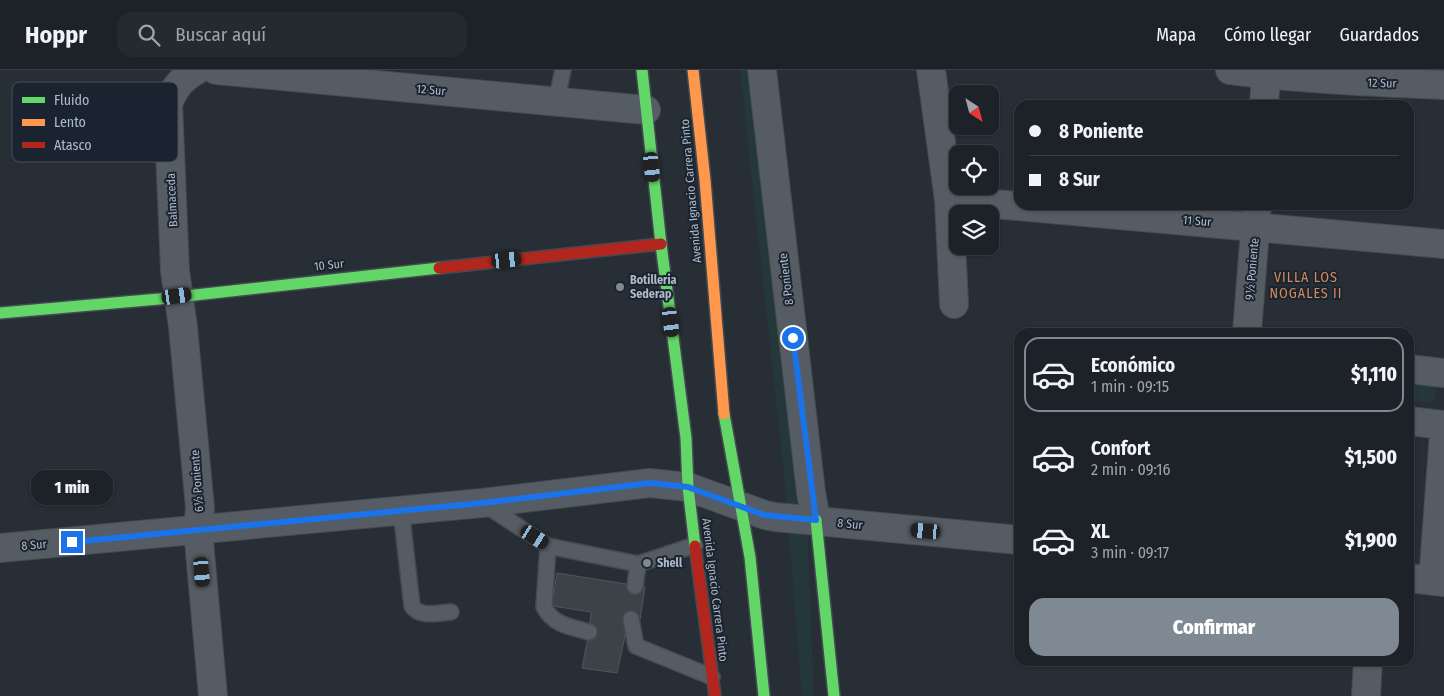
<!DOCTYPE html>
<html lang="es">
<meta charset="utf-8">
<style>
:root{--surface:#1d2228;--page:#252a30;--text:#f1f3f6;--muted:#a0a4a8;--line:#3b3f45;--accent:#7f8994}
body{margin:0;font-family:"Fira Sans Condensed",sans-serif;background:var(--page);color:var(--text);height:100vh;display:flex;flex-direction:column;font-size:19px;white-space:nowrap}
*{box-sizing:border-box;margin:0}
p{font-size:16px;color:var(--muted)}
.icon{flex:none;width:28px;height:28px;fill:none;stroke:currentColor;stroke-width:2;stroke-linecap:round;stroke-linejoin:round}
.map{position:relative;flex:1;overflow:hidden}
.side{position:absolute;left:1014px;top:258px;width:400px;height:338px;display:flex;flex-direction:column;background:var(--surface);border-radius:15px;box-shadow:0 1px 4px #0004,0 0 0 1px var(--line)}
.side>*{flex:none}
.hud{position:absolute;left:1014px;top:30px;width:400px;height:110px;border-radius:15px;box-shadow:0 1px 4px #0004,0 0 0 1px var(--line);display:grid;align-content:center;height:110px;padding:0 15px;background:var(--surface)}
.needle{width:32px;rotate:144deg}
.tools{position:absolute;left:949px;top:15px;display:grid;gap:10px}
.tools a{display:grid;place-items:center;width:50px;height:50px;border-radius:10px;background:var(--surface);box-shadow:0 1px 4px #0004,0 0 0 1px var(--line);font-size:25px}
.end{position:absolute;width:22px;height:22px;margin:-11px;border:6px solid #1a73e8;background:#fff;box-shadow:0 0 0 2px #fff}
.from{border-radius:50%}
.bubble{position:absolute;height:35px;border-radius:15px;background:var(--surface);box-shadow:0 1px 4px #0004,0 0 0 1px var(--line);font-size:16px;font-weight:800;line-height:35px;text-align:center}
.car{position:absolute;width:15px;height:30px;margin:-15px -8px;border-radius:6px;box-shadow:0 0 4px 1px #0007;background:linear-gradient(#222 24%,#8ab4d8 0 40%,#222 0 76%,#8ab4d8 0 86%,#222 0)}
.hud b{display:flex;align-items:center;gap:18px;height:48px;font-size:19px}
.hud b+b{border-top:1px solid var(--line)}
.hud i{width:12px;height:12px;background:var(--text)}
ul{padding:9px 0 0;list-style:none}
li{display:flex;align-items:center;gap:15px;height:75px;margin:0 10px 8px;padding:0 5px;border:2px solid transparent;border-radius:15px}
li div{flex:1}
li b{display:block;font-size:19px}
li em{font-style:normal;font-weight:800}
li.current{border-color:var(--accent)}
li>.icon{width:45px;height:45px;stroke-width:1.5}
.primary-button{display:flex;gap:10px;margin-top:auto;padding:10px 15px}
.primary-button a{flex:1;height:58px;border-radius:15px;background:var(--accent);color:#fff;font-size:20px;font-weight:800;line-height:58px;text-align:center}
header{display:flex;align-items:center;gap:30px;box-sizing:border-box;height:70px;padding:0 25px;background:var(--surface);border-bottom:1px solid var(--line)}
header strong{font-size:24px}
nav{display:flex;gap:28px;margin-inline-start:auto;font-size:18px}
.search{width:350px;height:45px;background:var(--page);display:flex;align-items:center;gap:12px;box-sizing:border-box;padding:0 18px;border-radius:15px;color:var(--muted);font-size:19px}
.map>svg:first-child{display:block}
</style>
<header>
<strong>Hoppr</strong>
<div class="search"><svg class="icon" aria-label="search" viewBox="0 0 24 24"><circle cx="10" cy="10" r="6"/><path d="M15 15l6 6"/></svg>Buscar aquí</div>
<nav><a>Mapa</a><a>Cómo llegar</a><a>Guardados</a></nav>
</header>
<div class="map">
<svg width="1444" height="626" viewBox="0 0 1444 626">
<rect width="100%" height="100%" fill="#272e35"/>
<path fill="#24383b" d="M740,0H755L807,457L814,626H802L784,405Z
M1409,311L1437,314L1433,333L1409,331Z"/>
<path fill="#3c4248" stroke="#4e555d" d="M557,503L645,517L640,550L626,548L624,571L617,603L582,598L589,562L591,542L552,536Z"/>
<g fill="none" stroke-linecap="round" stroke-linejoin="round">
<defs>
<path id="lane" d="M556,32L563,0
M484,434L548,476
M401,440L412,536C420,548 438,543 451,542
M635,516L638,494L695,475
M631,549L636,576L712,607
M589,562C571,557 553,555 544,537L548,476L638,494"/>
<path id="street" d="M197,0C181,9 176,16 168,33L175,201L183,257L200,438L198,460L213,626
M216,0L646,40
M762,0L811,422L816,450
M931,0L949,130L954,234
M1230,0C1301,9 1372,12 1444,15
M1264,35L1266,5
M949,130L1444,174
M1247,262L1257,135
M1409,299L1444,303
M1409,351L1444,355
M0,478L482,433L650,413L688,417L765,445L775,447L1019,470
M1409,508L1444,512
M1433,511L1444,363
M1366,626L1368,590"/>
<path id="fast" d="M642,0L661,174L686,368L688,417L695,476
M0,243L159,229L439,198
M724,344L750,487L764,626
M816,450L834,626"/>
<path id="slow" d="M693,0L705,110L724,344"/>
<path id="jam" d="M439,198L661,174
M695,476L715,626"/>
</defs>
<use href="#lane" stroke="#444a50" stroke-width="18"/>
<use href="#street" stroke="#444a50" stroke-width="30"/>
<use href="#fast" stroke="#444a50" stroke-width="14"/>
<use href="#slow" stroke="#444a50" stroke-width="14"/>
<use href="#jam" stroke="#444a50" stroke-width="14"/>
<use href="#lane" stroke="#565c63" stroke-width="15"/>
<use href="#street" stroke="#565c63" stroke-width="28"/>
<use href="#fast" stroke="#63d668" stroke-width="11"/>
<use href="#slow" stroke="#ff974d" stroke-width="11"/>
<use href="#jam" stroke="#b3261e" stroke-width="11"/>
</g>
<g fill="none" stroke-linecap="round" stroke-linejoin="round">
<path stroke="#1a73e8" stroke-width="6" d="M72,472L482,433L650,413L688,417L764,445L816,450L793,268"/>
</g>
<g fill="#7f8994" stroke="#1a2430" stroke-width="2">
<circle cx="620" cy="217" r="5"/>
<circle cx="647" cy="493" r="5"/>
</g>
<g text-anchor="middle" dominant-baseline="central" stroke-width="4" stroke-linejoin="round" paint-order="stroke">
<g font-size="12" fill="#afbac7" stroke="#1a2430">
<text transform="translate(1382 13) rotate(2)">12 Sur</text>
<text transform="translate(431 20) rotate(5)">12 Sur</text>
<text transform="translate(691 121) rotate(-95)">Avenida Ignacio Carrera Pinto</text>
<text transform="translate(172 130) rotate(-93)">Balmaceda</text>
<text transform="translate(1197 151) rotate(5)">11 Sur</text>
<text transform="translate(329 195) rotate(-6)">10 Sur</text>
<text transform="translate(1252 199) rotate(-85)">9½ Poniente</text>
<text transform="translate(786 209) rotate(-97)">8 Poniente</text>
<text transform="translate(197 411) rotate(-94)">6½ Poniente</text>
<text transform="translate(850 454) rotate(6)">8 Sur</text>
<text transform="translate(34 475) rotate(-5)">8 Sur</text>
<text transform="translate(715 520) rotate(83)">Avenida Ignacio Carrera Pinto</text>
</g>
<g font-size="12" font-weight="bold" fill="#afbac7" stroke="#1a2430" text-anchor="start">
<text x="630" y="210">Botilleria<tspan x="630" dy="14">Sederap</tspan></text>
<text x="657" y="493">Shell</text>
</g>
<g font-size="14" letter-spacing="1" fill="#d8885a" stroke="#1a2430">
<text x="1306" y="207">VILLA LOS<tspan x="1306" dy="16">NOGALES II</tspan></text>
</g>
</g>
<rect x="12" y="12" width="166" height="80" rx="8" fill="#1a2430" stroke="#47515d" stroke-width="1"/>
<rect x="22" y="27" width="23" height="6" fill="#63d668"/>
<rect x="22" y="49" width="23" height="7" fill="#ff974d"/>
<rect x="22" y="72" width="23" height="6" fill="#b3261e"/>
<g font-size="14" fill="#afbac7">
<text x="54" y="35">Fluido</text>
<text x="54" y="57">Lento</text>
<text x="54" y="80">Atasco</text>
</g>
</svg>
<div class="tools">
<a><svg class="needle" viewBox="-14 -14 28 28"><path d="M0-13l5 13h-10z" fill="#e53935"/><path d="M0 13l5-13h-10z" fill="#a0a4a8"/></svg></a>
<a><svg class="icon" aria-label="locate" viewBox="0 0 24 24"><circle cx="12" cy="12" r="6"/><path d="M12 2v4M12 18v4M2 12h4M18 12h4"/></svg></a>
<a><svg class="icon" aria-label="layers" viewBox="0 0 24 24"><path d="M12 4l9 5-9 5-9-5zM3 14l9 5 9-5"/></svg></a>
</div>
<i class="end from" style="left:793px;top:268px"></i>
<i class="end" style="left:72px;top:472px"></i>
<div class="bubble" style="left:31px;top:400px;width:82px">1 min</div>
<i class="car" style="left:652px;top:97px;rotate:174deg"></i>
<i class="car" style="left:507px;top:190px;rotate:84deg"></i>
<i class="car" style="left:177px;top:226px;rotate:82deg"></i>
<i class="car" style="left:671px;top:252px;rotate:173deg"></i>
<i class="car" style="left:926px;top:461px;rotate:275deg"></i>
<i class="car" style="left:535px;top:467px;rotate:123deg"></i>
<i class="car" style="left:202px;top:502px;rotate:175deg"></i>
<div class="hud">
<b><i class="from"></i>8 Poniente</b>
<b><i></i>8 Sur</b>
</div>
<section class="side">
<ul>
<li class="current"><svg class="icon" aria-label="car" viewBox="0 0 24 24"><path d="M5 17H2v-5l4-1 3-4h7l3 4 3 1v5h-3M9 17h6M6 11h13"/><circle cx="7" cy="17" r="2"/><circle cx="17" cy="17" r="2"/></svg><div><b>Económico</b><p>1 min · 09:15</p></div><em>$1,110</em></li>
<li><svg class="icon" aria-label="car" viewBox="0 0 24 24"><path d="M5 17H2v-5l4-1 3-4h7l3 4 3 1v5h-3M9 17h6M6 11h13"/><circle cx="7" cy="17" r="2"/><circle cx="17" cy="17" r="2"/></svg><div><b>Confort</b><p>2 min · 09:16</p></div><em>$1,500</em></li>
<li><svg class="icon" aria-label="car" viewBox="0 0 24 24"><path d="M5 17H2v-5l4-1 3-4h7l3 4 3 1v5h-3M9 17h6M6 11h13"/><circle cx="7" cy="17" r="2"/><circle cx="17" cy="17" r="2"/></svg><div><b>XL</b><p>3 min · 09:17</p></div><em>$1,900</em></li>
</ul>
<div class="primary-button"><a>Confirmar</a></div>
</section>
</div>
